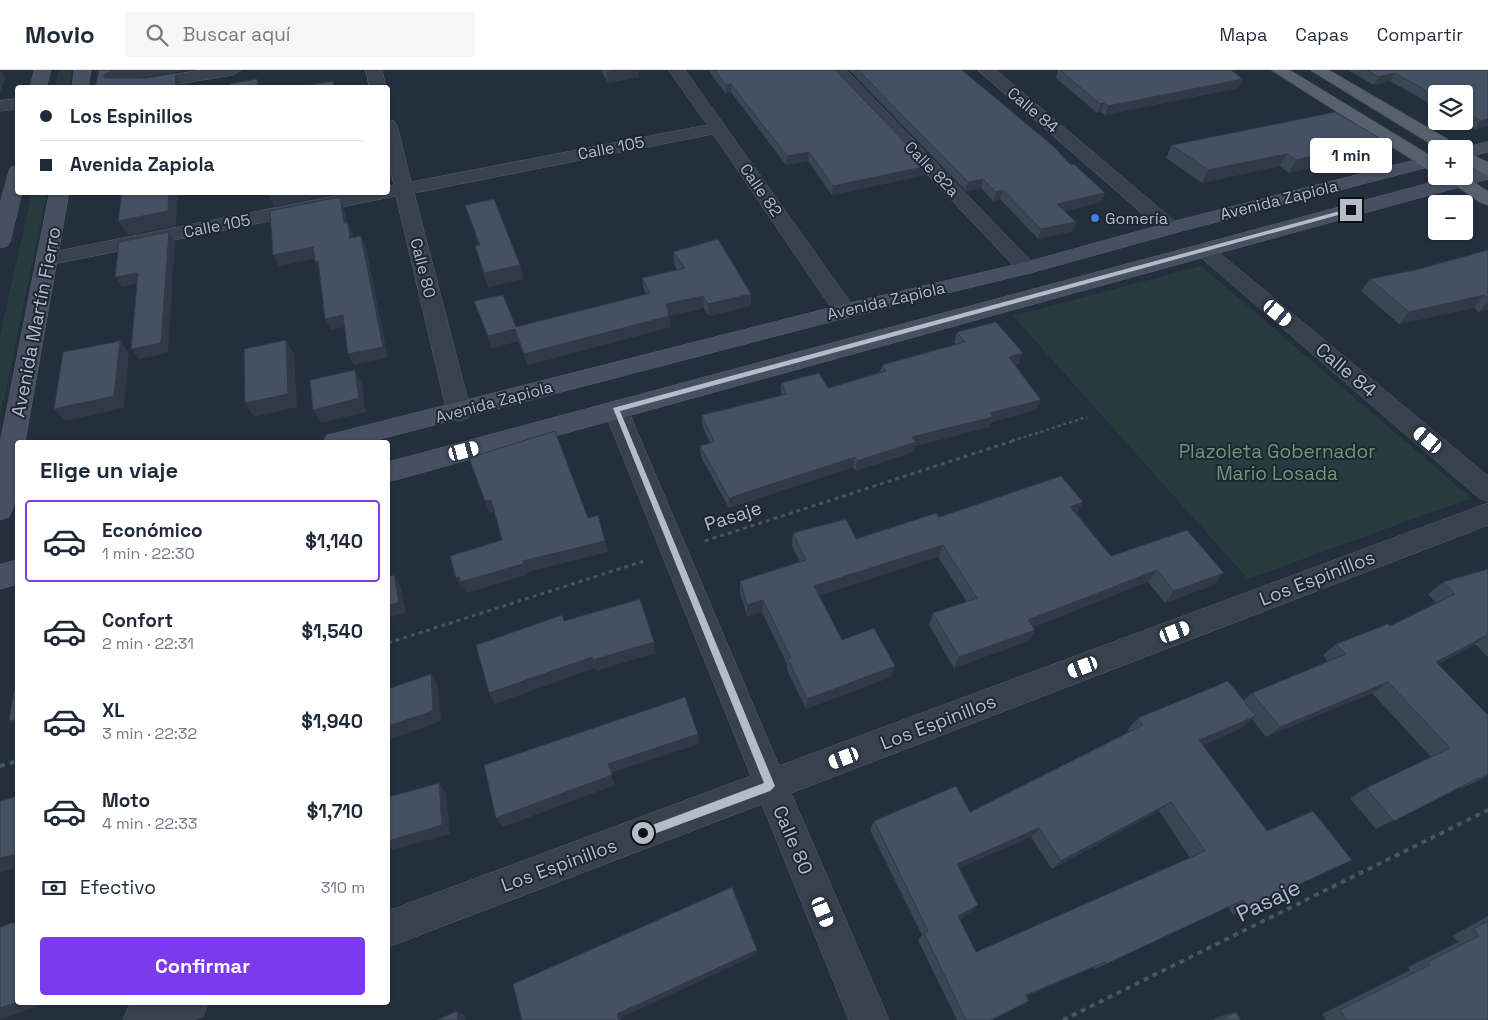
<!DOCTYPE html>
<html lang="es">
<meta charset="utf-8">
<style>
:root{--surface:#fff;--page:#f6f6f7;--text:#1f2937;--muted:#747a83;--line:#e0e1e3;--accent:#7c3aed}
body{margin:0;font-family:"Space Grotesk",sans-serif;background:var(--page);color:var(--text);height:100vh;display:flex;flex-direction:column;font-size:19px;white-space:nowrap}
*{box-sizing:border-box;margin:0}
p{font-size:16px;color:var(--muted)}
.icon{flex:none;width:28px;height:28px;fill:none;stroke:currentColor;stroke-width:2;stroke-linecap:round;stroke-linejoin:round}
.map{position:relative;flex:1;overflow:hidden}
.drawer{position:absolute;left:15px;top:370px;width:375px;height:565px;display:flex;flex-direction:column;background:var(--surface);border-radius:5px;box-shadow:0 1px 4px #0004}
.drawer>*{flex:none}
.hud{position:absolute;left:15px;top:15px;width:375px;height:110px;border-radius:5px;box-shadow:0 1px 4px #0004;display:grid;align-content:center;height:110px;padding:0 25px;background:var(--surface)}
.tools{position:absolute;left:1428px;top:15px;display:grid;gap:10px}
.tools a{display:grid;place-items:center;width:45px;height:45px;border-radius:5px;background:var(--surface);box-shadow:0 1px 4px #0004;font-size:25px}
.end{position:absolute;width:22px;height:22px;margin:-11px;border:6px solid #b4bcc9;background:#111;box-shadow:0 0 0 2px #111}
.from{border-radius:50%}
.bubble{position:absolute;height:35px;border-radius:5px;background:var(--surface);box-shadow:0 1px 4px #0004;font-size:16px;font-weight:800;line-height:35px;text-align:center}
.car{position:absolute;width:15px;height:30px;margin:-15px -8px;border-radius:6px;box-shadow:0 0 4px 1px #0007;background:linear-gradient(#fff 24%,#345 0 40%,#fff 0 76%,#345 0 86%,#fff 0)}
.hud b{display:flex;align-items:center;gap:18px;height:48px;font-size:19px}
.hud b+b{border-top:1px solid var(--line)}
.hud i{width:12px;height:12px;background:var(--text)}
ul{padding:0;list-style:none}
li{display:flex;align-items:center;gap:15px;height:82px;margin:0 10px 8px;padding:0 15px;border:2px solid transparent;border-radius:5px}
li div{flex:1}
li b{display:block;font-size:19px}
li em{font-style:normal;font-weight:800}
li.on{border-color:var(--accent)}
li>.icon{width:45px;height:45px;stroke-width:1.5}
h2{padding:0 25px;font-size:22px;line-height:60px}
.pay{display:flex;align-items:center;gap:12px;height:55px;padding:0 25px;font-size:19px}
.pay p{margin-inline-start:auto}
.primary-button{display:flex;gap:10px;margin-top:auto;padding:10px 25px}
.primary-button a{flex:1;height:58px;border-radius:5px;background:var(--accent);color:#fff;font-size:20px;font-weight:800;line-height:58px;text-align:center}
header{display:flex;align-items:center;gap:30px;box-sizing:border-box;height:70px;padding:0 25px;background:var(--surface);border-bottom:1px solid var(--line)}
header strong{font-size:24px}
nav{display:flex;gap:28px;margin-inline-start:auto;font-size:18px}
.search{width:350px;height:45px;background:var(--page);display:flex;align-items:center;gap:12px;box-sizing:border-box;padding:0 18px;border-radius:5px;color:var(--muted);font-size:19px}
.map>svg:first-child{display:block}
</style>
<header>
<strong>Movio</strong>
<div class="search"><svg class="icon" aria-label="search" viewBox="0 0 24 24"><circle cx="10" cy="10" r="6"/><path d="M15 15l6 6"/></svg>Buscar aquí</div>
<nav><a>Mapa</a><a>Capas</a><a>Compartir</a></nav>
</header>
<div class="map">
<svg width="1488" height="950" viewBox="0 0 1488 950">
<rect width="100%" height="100%" fill="#242f3e"/>
<path fill="#263c3f" d="M59,0H72L69,17H55Z
M32,123H47L0,348V265Z
M1201,196L1471,428L1248,509L1013,246Z"/>
<g fill="none" stroke-linecap="round" stroke-linejoin="round">
<defs>
<path id="minor" d="M203,0H241L233,5L154,18H112L120,13Z
M366,0H382L386,18H370Z
M669,0H685L853,236L856,241L853,246L845,248L837,246L713,64L414,123L471,342L468,348L459,351L450,348L447,342L396,126L48,195L41,193L38,189L41,185L48,183L354,122H388V116L394,115L388,90V50L394,51L397,55L411,112L707,55Z
M829,0H846L1034,194L1037,198L1034,202L1027,204L1020,202Z
M978,0H996L1178,154L1181,158L1178,162H1164Z
M18,29V39L0,41V31Z
M1204,174L1211,176L1488,406V431L1479,428L1197,184L1194,180L1197,176Z
M616,331L625,334L628,340L779,696L1488,433V455L791,723L889,950H849L762,734L388,877V841L751,706L604,340L607,334Z
M138,932H208L203,946L192,950H123L129,936Z"/>
<path id="secondary" d="M35,0H51L46,18H30Z
M75,0H91L88,18H72Z
M1488,72V82L1464,88V79H1459Z
M1436,85V95L1178,162L1034,202L845,248L369,372H323L327,365L336,363L845,234L1023,193L1164,154Z
M18,96V122H22L10,172L7,176L0,178V134L9,101L11,97Z
M1488,97V109L388,412V392L1455,106H1464V104Z
M50,122H69L25,372H18C18,397 21,425 9,447L0,450V374Z
M18,490V514L0,519V495Z"/>
<path id="primary" d="M1271,0H1290L1436,89V102L1430,101Z
M1310,0H1329L1458,75L1461,79H1439Z
M1464,81L1488,92V106L1464,93Z
M1442,106H1464L1488,121V135L1481,133Z"/>
</defs>
<use href="#minor" stroke="#565f6c" stroke-width="1"/>
<use href="#secondary" stroke="#565f6c" stroke-width="1"/>
<use href="#primary" stroke="#414a57" stroke-width="1"/>
<path stroke="#44595c" stroke-width="2.5" stroke-dasharray="3 3" stroke-linecap="butt" d="M1012,371L1087,347"/>
<path stroke="#44595c" stroke-width="3" stroke-dasharray="4 4" stroke-linecap="butt" d="M705,471L1016,370
M388,573L644,491"/>
<path stroke="#44595c" stroke-width="4" stroke-dasharray="5 5" stroke-linecap="butt" d="M0,696L18,691
M1063,950L1488,740"/>
<use href="#minor" fill="#38414e" fill-rule="evenodd"/>
<use href="#secondary" fill="#465061" fill-rule="evenodd"/>
<use href="#primary" fill="#56606e" fill-rule="evenodd"/>
</g>
<path fill="#3b4654" fill-rule="evenodd" d="M601,0H639V7L608,13Z
M708,0H835L926,105L832,125L808,91L786,95L731,22L726,24Z
M849,0H962L1101,132L1064,141L1076,152L1073,161L1038,169L1000,129L993,131L981,118L966,121Z
M1058,0H1231L1238,18L1105,45L1101,42L1097,43L1056,8Z
M1348,0H1488V56L1475,59L1461,51H1464V24H1436V37L1390,11L1374,15Z
M1383,70L1375,83L1321,99L1317,96L1289,103L1280,96L1202,113L1166,88L1172,75Z
M465,135L520,195L523,209L488,217L475,176L479,175Z
M1488,180V239L1479,242L1474,238L1399,254L1361,221L1370,209L1415,200Z
M673,182L751,224V236L709,246L704,238L669,246L670,257L528,295L518,271L492,278L474,231L516,257L646,224L644,220L642,208L678,200L674,194Z
M957,262L1019,293L1015,295L1041,330L1036,340L991,352L989,357L915,376L913,382L855,401L853,397L729,438L701,387L700,376L710,373L702,355V345L782,325L781,323V313L828,318L880,302L882,295L956,274L954,272Z
M1077,444L1111,486L1214,515L1165,533L1148,512L1033,557L1035,560L1028,571L954,598L929,555L933,543L967,532L938,487L819,525L842,570L891,607L806,639L787,600V594L762,542L747,546L740,523V511L800,492L792,476L793,463L856,469L939,447Z
M1488,499V587L1475,574L1438,594L1488,645V706L1460,719L1459,717L1376,759L1350,728L1366,718L1431,687L1372,623L1266,667L1252,649L1242,658L1203,675L1267,761L1352,790L1233,845L1228,837L1095,899L1094,897L1027,926L991,950H957L918,870L922,865L870,760L874,751L970,742L1129,662L1128,659L1138,648L1243,631L1252,623L1328,592L1323,585L1336,574L1390,556L1436,533L1428,524L1443,512ZM1159,741L1190,788L976,882L959,849L971,842L959,798L1031,767L1052,799Z
M1488,846V950H1326L1322,944L1410,900L1408,897L1458,872L1452,866Z
M1236,942L1241,950H1213L1221,946Z"/>
<path fill="#303945" d="M0,0L5,7L0,24Z
M112,0H183V1L120,11L110,18L103,6Z
M617,0H639V7L608,13L607,2Z
M176,3L182,15V18H175Z
M1395,3L1390,11L1374,15L1378,7Z
M1243,9L1238,18L1105,45L1108,36Z
M731,14V22L726,24V15Z
M1104,33L1101,42L1097,43L1100,34Z
M1488,49V56L1475,59L1481,51Z
M1383,70L1375,83L1321,99L1328,86Z
M809,82L808,91L786,95L787,86Z
M1325,83L1317,96L1289,103L1296,90Z
M1287,84L1280,96L1202,113L1208,100Z
M928,96L926,105L832,125L833,116Z
M983,109L981,118L966,121L968,112Z
M1003,120L1000,129L993,131L996,122Z
M169,122H178L176,156L128,165L118,151Z
M227,122H239L228,124Z
M275,122L342,123L274,136L268,124Z
M1105,123L1101,132L1054,143L1057,134Z
M340,127L344,138L349,164L344,153Z
M1076,152L1073,161L1038,169L1041,159Z
M348,153L353,164L355,179L350,168Z
M169,162L175,172L168,283L139,289L131,279Z
M361,166L366,177L388,288L354,295L348,284Z
M313,177L318,188L279,196L273,185Z
M315,191H318L320,202Z
M520,195L523,209L488,217L484,203Z
M138,203L144,212L122,217L115,207Z
M751,224V236L709,246L708,234Z
M1484,225L1474,238L1399,254L1409,242Z
M703,226L704,238L669,246L670,257L528,295L524,284L666,234Z
M1488,231V239L1479,242Z
M343,245L348,256L331,260L325,249Z
M515,259L518,271L492,278L488,266Z
M286,270L294,284L297,337L254,347L245,333Z
M120,271L129,283L124,338L66,351L54,339Z
M1023,283L1019,293L1005,297L1009,287Z
M355,300L362,314L366,342L321,353L313,340Z
M1041,330L1036,340L991,352L989,357L915,376L913,382L855,401L857,391L912,367L990,343Z
M855,387L853,397L729,438V428Z
M491,430L496,441L490,443L485,431Z
M1083,432L1076,445L1070,437Z
M605,471L608,482L528,502L527,505L466,523L464,518L462,519L456,508Z
M943,475L938,487L812,528L814,516Z
M1157,500L1148,512L1022,561L1028,550Z
M1224,503L1214,515L1165,533L1174,521Z
M394,505L400,515L406,542L388,548V536Z
M763,530L762,542L747,546V535Z
M1035,560L1028,571L954,598L959,587Z
M1488,565L1475,574L1420,604L1436,592Z
M654,572L656,583L596,601L595,598L495,634L489,623L592,587Z
M895,596L891,607L806,639L807,629Z
M431,604L438,616L441,651L388,670V656Z
M1388,612L1372,623L1266,667L1280,657Z
M1256,646L1242,658L1187,681L1199,670Z
M18,649V655L9,651Z
M698,664L699,674L611,703L615,715L503,757L496,748L608,694Z
M1488,705V706L1460,719Z
M439,713L446,723L450,764L392,780L388,777V771Z
M1171,732L1159,741L1052,799L1061,791Z
M1039,758L1031,767L950,802L957,794Z
M18,784V797L0,802V788Z
M978,835L971,842L951,853L958,846Z
M757,880L756,885L621,948V950H619L617,944Z
M1105,892L1094,897L1017,930L1026,925Z
M18,932H49L0,950V938Z
M457,941L465,945L466,950H458Z"/>
<path fill="#455162" stroke="#303945" fill-rule="evenodd" d="M99,0H112L103,6L105,8H147L176,3L175,18H95Z
M606,0H617L607,2Z
M715,0H835L928,96L833,116L809,82L787,86L731,14L726,15Z
M858,0H962L1053,76L1071,95L1074,94L1105,123L1057,134L1076,152L1041,159L1003,120L996,122L983,109L968,112Z
M1060,0H1231L1243,9L1108,36L1104,33L1100,34Z
M1367,0H1488V49L1481,51L1464,41V24H1436V26L1395,3L1378,7Z
M257,9L258,18H230L229,14Z
M333,11L334,18H292Z
M1335,42L1383,70L1328,86L1325,83L1296,90L1287,84L1208,100L1172,75Z
M122,122H169L168,141L118,151Z
M340,127L344,153H348L350,168L361,166L383,277L348,284L343,245L325,249L318,191H315L313,177L273,185L270,141Z
M494,129L520,195L484,203L475,176L480,175L465,135Z
M169,162L161,273L131,279L138,203L115,207L119,172Z
M718,169L751,224L708,234L703,226L666,234L669,246L524,284L515,259L488,266L474,231L503,225L516,257L650,223L642,208L685,198L673,182Z
M1488,180V228L1484,225L1409,242L1370,209L1415,200Z
M996,252L1023,283L1009,287L1041,330L990,343L993,347L912,367L916,372L857,391L855,387L729,428L700,376L714,372L702,345L787,324L781,313L819,303L828,318L886,301L882,295L965,272L957,262Z
M286,270L288,324L245,333L244,279Z
M120,271L114,326L54,339L63,282Z
M355,300L359,328L313,340L310,310Z
M555,361L588,448L598,445L605,471L523,491V494L461,512L459,507L456,508L450,486L502,470L491,430L485,431L469,388Z
M1061,406L1083,432L1070,437L1111,486L1187,460L1224,503L1174,521L1157,500L1028,550L1035,560L959,587L933,543L977,528L943,475L814,516L842,570L874,558L895,596L807,629L788,589L791,588L763,530L747,535L740,511L806,490L793,463L846,449L856,469L936,443L939,447Z
M1488,499V565L1436,592L1488,645V705L1479,709L1478,708L1394,751L1366,718L1450,678L1388,612L1280,657L1252,623L1346,584L1336,574L1388,554L1390,556L1455,524L1443,512Z
M394,505L399,532L388,536V507Z
M640,529L654,572L593,590L592,587L489,623L476,575L562,545L564,551Z
M18,598V649L9,651Z
M431,604L433,641L388,656V619Z
M1228,611L1256,646L1199,670L1267,761L1313,741L1352,790L1248,838L1243,830L1106,894L1105,892L1026,925L1029,931L991,950H966L924,863L928,861L874,751L956,716L970,742L1143,655L1138,648ZM1171,732L1205,781L976,882L958,846L978,835L957,794L1039,758L1061,791Z
M685,627L698,664L608,694L612,705L496,748L484,695Z
M439,713L442,755L388,771V727Z
M18,726V784L0,788V731Z
M732,817L757,880L617,944L619,950H522L513,914Z
M18,851V932L0,938V857Z
M1488,851V950H1347L1340,940L1430,895L1428,892L1479,866L1473,859Z
M457,941L458,950H437Z
M1236,942L1241,950H1220Z"/>
<path fill="#b4bcc9" d="M1351,138L1353,141L620,341L775,716L770,721L643,768L639,767V760L764,713L613,338Z"/>
<circle fill="#3f7fe0" stroke="#1d2633" stroke-width="2" cx="1095" cy="148" r="5"/>
<g text-anchor="middle" dominant-baseline="central" stroke-width="4" stroke-linejoin="round" paint-order="stroke">
<g font-size="16" fill="#b4bcc9" stroke="#1d2633">
<text transform="translate(1033 40) rotate(40)">Calle 84</text>
<text transform="translate(611 78) rotate(-11)">Calle 105</text>
<text transform="translate(932 99) rotate(46)">Calle 82a</text>
<text transform="translate(761 120) rotate(55)">Calle 82</text>
<text transform="translate(1279 130) rotate(-14)">Avenida Zapiola</text>
<text transform="translate(217 156) rotate(-11)">Calle 105</text>
<text transform="translate(423 198) rotate(76)">Calle 80</text>
<text transform="translate(886 231) rotate(-13)">Avenida Zapiola</text>
<text transform="translate(494 332) rotate(-15)">Avenida Zapiola</text>
</g>
<g font-size="16" fill="#b4bcc9" stroke="#1d2633" text-anchor="start">
<text x="1105" y="148">Gomería</text>
</g>
<g font-size="19" fill="#b4bcc9" stroke="#1d2633">
<text transform="translate(36 252) rotate(-79)">Avenida Martín Fierro</text>
<text transform="translate(1346 300) rotate(40)">Calle 84</text>
<text transform="translate(733 446) rotate(-18)">Pasaje</text>
<text transform="translate(1317 508) rotate(-21)">Los Espinillos</text>
<text transform="translate(938 652) rotate(-21)">Los Espinillos</text>
<text transform="translate(793 770) rotate(67)">Calle 80</text>
<text transform="translate(559 795) rotate(-20)">Los Espinillos</text>
</g>
<g font-size="19" fill="#6b9a76" stroke="#1d2633">
<text x="1277" y="381">Plazoleta Gobernador<tspan x="1277" dy="22">Mario Losada</tspan></text>
</g>
<g font-size="22" fill="#b4bcc9" stroke="#1d2633">
<text transform="translate(1268 830) rotate(-26)">Pasaje</text>
</g>
</g>
</svg>
<div class="tools">
<a><svg class="icon" aria-label="layers" viewBox="0 0 24 24"><path d="M12 4l9 5-9 5-9-5zM3 14l9 5 9-5"/></svg></a>
<a>+</a>
<a>−</a>
</div>
<i class="end from" style="left:643px;top:763px"></i>
<i class="end" style="left:1351px;top:140px"></i>
<div class="bubble" style="left:1310px;top:68px;width:82px">1 min</div>
<i class="car" style="left:1278px;top:243px;rotate:130deg"></i>
<i class="car" style="left:1428px;top:370px;rotate:310deg"></i>
<i class="car" style="left:464px;top:381px;rotate:75deg"></i>
<i class="car" style="left:1175px;top:562px;rotate:69deg"></i>
<i class="car" style="left:1083px;top:597px;rotate:249deg"></i>
<i class="car" style="left:844px;top:688px;rotate:249deg"></i>
<i class="car" style="left:823px;top:842px;rotate:157deg"></i>
<div class="hud">
<b><i class="from"></i>Los Espinillos</b>
<b><i></i>Avenida Zapiola</b>
</div>
<section class="drawer">
<h2>Elige un viaje</h2>
<ul>
<li class="on"><svg class="icon" aria-label="car" viewBox="0 0 24 24"><path d="M5 17H2v-5l4-1 3-4h7l3 4 3 1v5h-3M9 17h6M6 11h13"/><circle cx="7" cy="17" r="2"/><circle cx="17" cy="17" r="2"/></svg><div><b>Económico</b><p>1 min · 22:30</p></div><em>$1,140</em></li>
<li><svg class="icon" aria-label="car" viewBox="0 0 24 24"><path d="M5 17H2v-5l4-1 3-4h7l3 4 3 1v5h-3M9 17h6M6 11h13"/><circle cx="7" cy="17" r="2"/><circle cx="17" cy="17" r="2"/></svg><div><b>Confort</b><p>2 min · 22:31</p></div><em>$1,540</em></li>
<li><svg class="icon" aria-label="car" viewBox="0 0 24 24"><path d="M5 17H2v-5l4-1 3-4h7l3 4 3 1v5h-3M9 17h6M6 11h13"/><circle cx="7" cy="17" r="2"/><circle cx="17" cy="17" r="2"/></svg><div><b>XL</b><p>3 min · 22:32</p></div><em>$1,940</em></li>
<li><svg class="icon" aria-label="car" viewBox="0 0 24 24"><path d="M5 17H2v-5l4-1 3-4h7l3 4 3 1v5h-3M9 17h6M6 11h13"/><circle cx="7" cy="17" r="2"/><circle cx="17" cy="17" r="2"/></svg><div><b>Moto</b><p>4 min · 22:33</p></div><em>$1,710</em></li>
</ul>
<div class="pay"><svg class="icon" aria-label="cash" viewBox="0 0 24 24"><path d="M3 7h18v10H3z"/><circle cx="12" cy="12" r="2"/></svg>Efectivo<p>310 m</p></div>
<div class="primary-button"><a>Confirmar</a></div>
</section>
</div>
